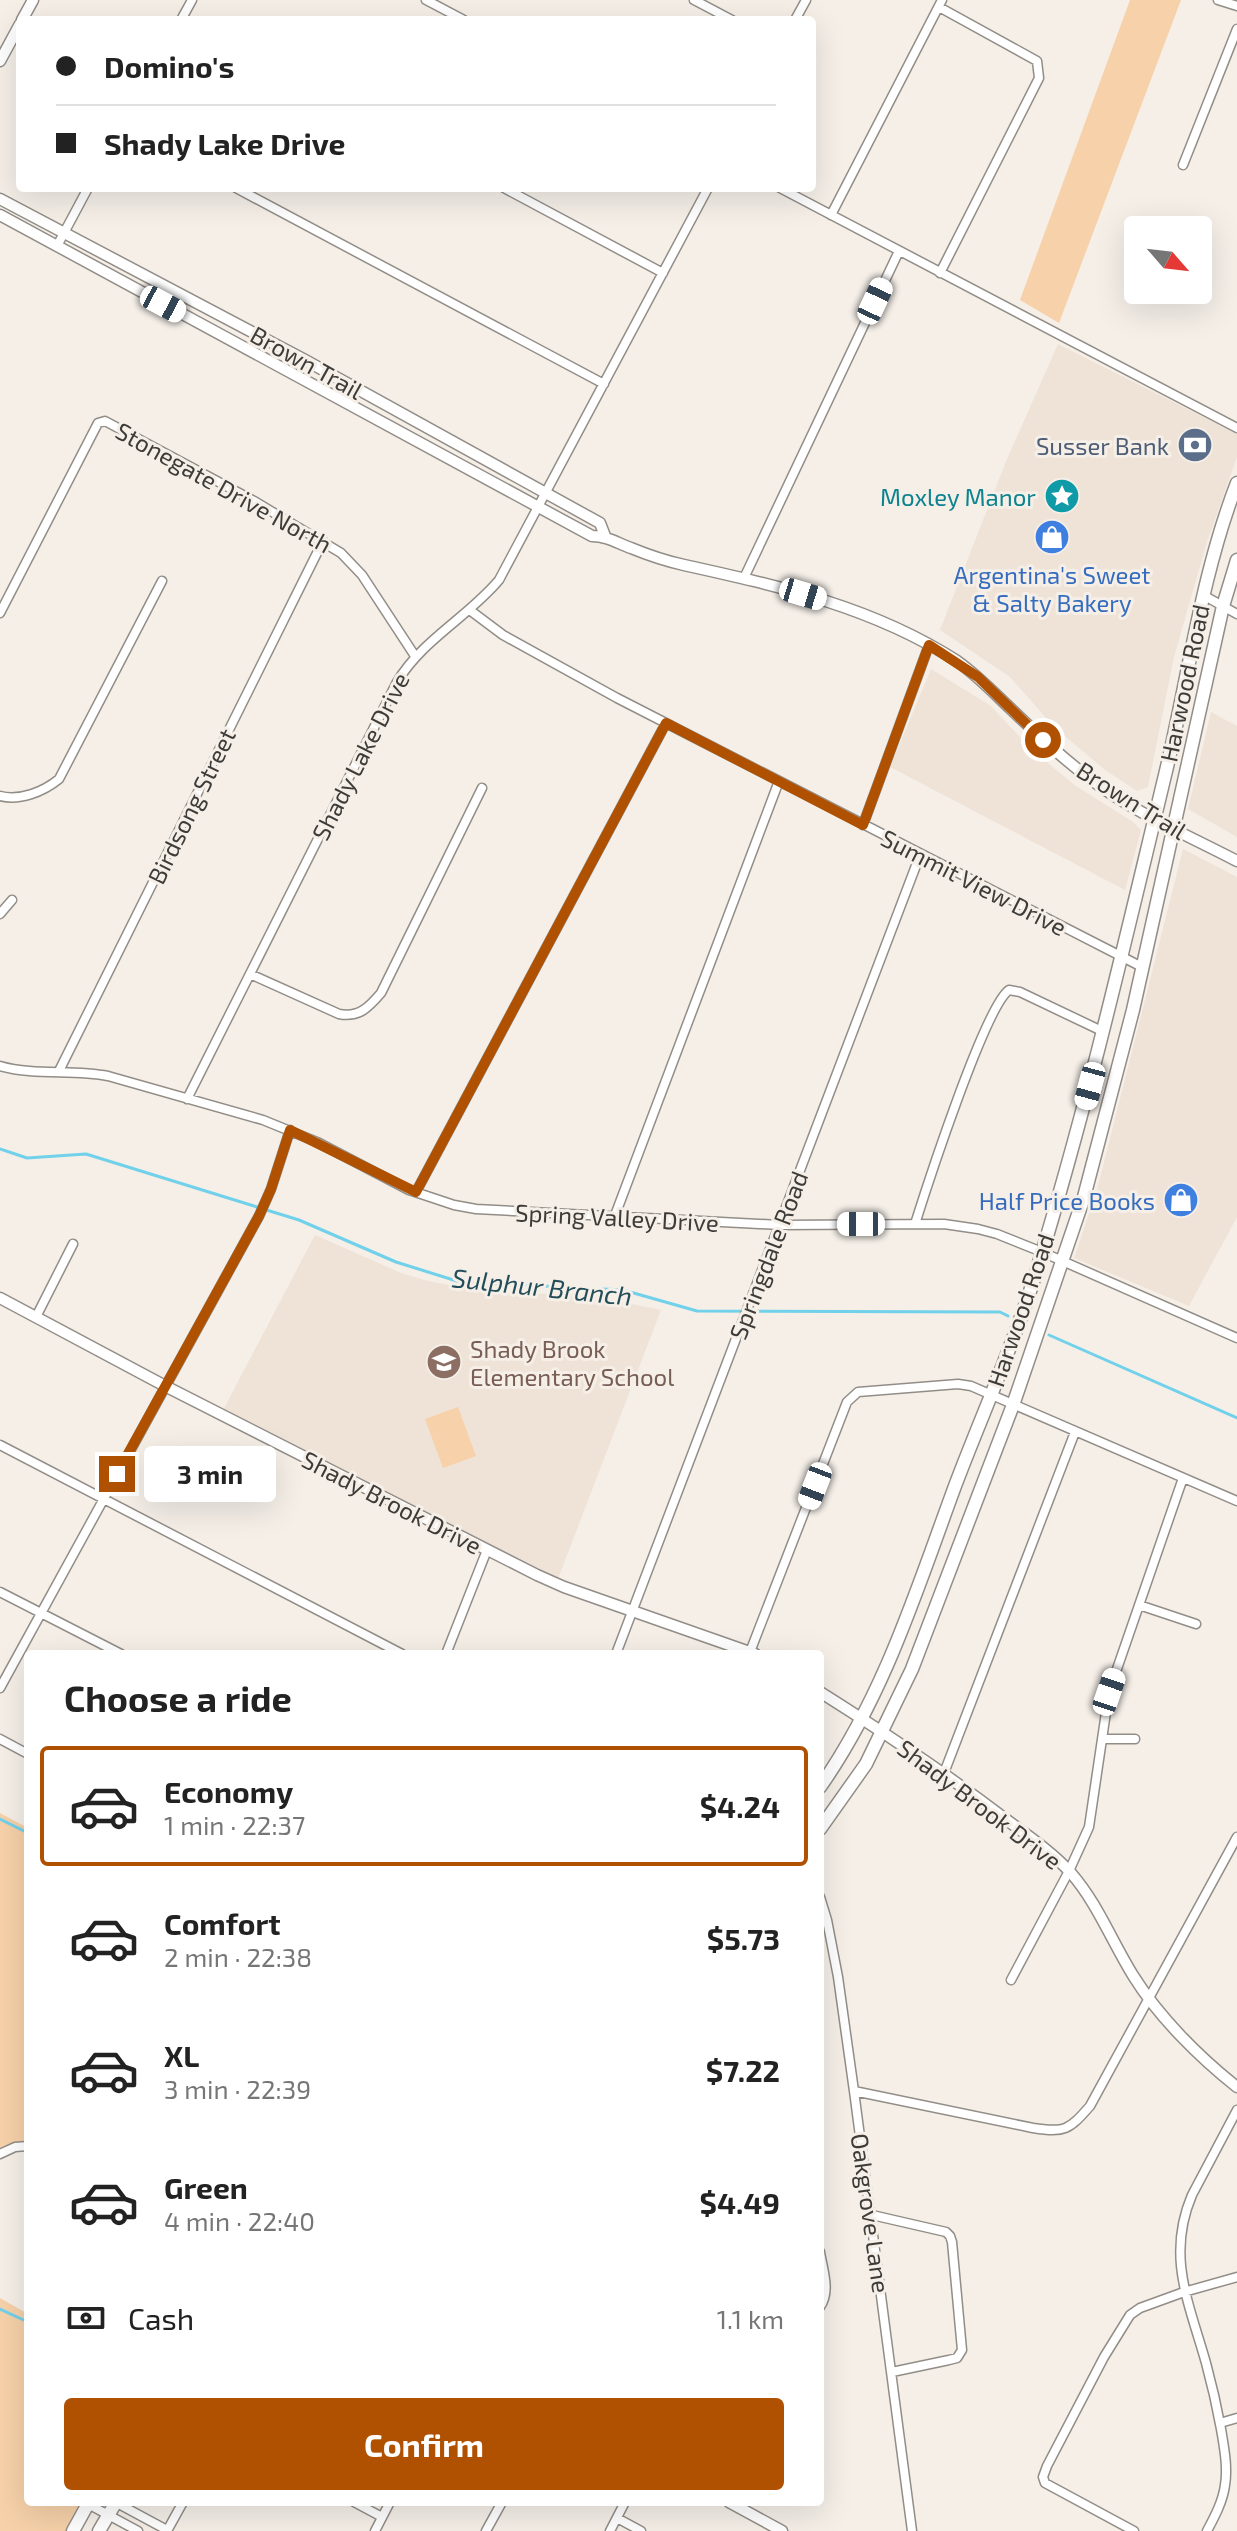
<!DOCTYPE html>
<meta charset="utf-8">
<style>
:root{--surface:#fff;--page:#f2f2f2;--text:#222;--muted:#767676;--line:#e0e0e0;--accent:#af5100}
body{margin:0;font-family:"Exo 2",sans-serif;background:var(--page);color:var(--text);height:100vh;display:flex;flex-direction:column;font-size:30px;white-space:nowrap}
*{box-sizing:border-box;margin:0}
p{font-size:26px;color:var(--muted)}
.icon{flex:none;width:44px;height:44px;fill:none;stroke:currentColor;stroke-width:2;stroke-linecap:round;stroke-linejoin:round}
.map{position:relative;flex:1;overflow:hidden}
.details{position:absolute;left:24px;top:1650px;width:800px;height:856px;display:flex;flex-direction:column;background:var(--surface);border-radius:8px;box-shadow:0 8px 32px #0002}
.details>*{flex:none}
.banner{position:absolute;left:16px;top:16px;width:800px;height:176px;border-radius:8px;box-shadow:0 8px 32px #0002;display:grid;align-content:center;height:176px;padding:0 40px;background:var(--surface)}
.needle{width:52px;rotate:118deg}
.fabs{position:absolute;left:1124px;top:216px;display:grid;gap:16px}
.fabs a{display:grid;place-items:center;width:88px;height:88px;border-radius:8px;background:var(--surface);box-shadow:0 8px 32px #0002;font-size:40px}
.end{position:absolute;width:36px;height:36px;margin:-18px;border:10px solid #af5100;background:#fff;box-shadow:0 0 0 4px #fff}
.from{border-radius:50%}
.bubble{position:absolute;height:56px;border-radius:8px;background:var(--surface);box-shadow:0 8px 32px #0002;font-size:26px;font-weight:700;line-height:56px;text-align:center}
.car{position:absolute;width:24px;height:48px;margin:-24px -12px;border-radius:10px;box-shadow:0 0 6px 2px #0007;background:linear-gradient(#fff 24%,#345 0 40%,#fff 0 76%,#345 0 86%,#fff 0)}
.banner b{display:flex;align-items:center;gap:28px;height:76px;font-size:30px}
.banner b+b{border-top:2px solid var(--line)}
.banner i{width:20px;height:20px;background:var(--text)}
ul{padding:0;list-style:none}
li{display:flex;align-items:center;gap:24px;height:120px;margin:0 16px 12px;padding:0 24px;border:4px solid transparent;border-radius:8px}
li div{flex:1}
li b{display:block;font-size:30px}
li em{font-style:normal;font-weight:700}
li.on{border-color:var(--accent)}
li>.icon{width:72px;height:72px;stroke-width:1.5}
h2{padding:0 40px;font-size:36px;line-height:96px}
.pay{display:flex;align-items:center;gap:20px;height:88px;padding:0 40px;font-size:30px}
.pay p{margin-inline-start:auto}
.action{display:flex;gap:16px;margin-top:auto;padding:16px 40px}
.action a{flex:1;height:92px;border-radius:8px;background:var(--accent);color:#fff;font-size:32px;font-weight:700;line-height:92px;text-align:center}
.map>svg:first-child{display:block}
</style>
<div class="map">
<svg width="1237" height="2531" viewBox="0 0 1237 2531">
<rect width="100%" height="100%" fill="#f5efe8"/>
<path fill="#efe3d7" d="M1058,344L1237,434V457L1207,542L1174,657L1148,787L1137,791L1105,770L1054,727L1010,677L940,630L1007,459Z
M931,669L991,706L1033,751L1076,786L1133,822L1141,830L1125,890L890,767Z
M1211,712L1237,726V837L1188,809Z
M1183,849L1237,877V1217L1189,1306L1074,1258L1097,1190Z
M315,1235L401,1273L428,1281L470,1289L511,1293L597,1295L607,1299L661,1310L556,1584L221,1414Z"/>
<path fill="#f6d1a9" d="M1130,0H1181L1059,323L1020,300Z
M458,1407L476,1456L443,1468L425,1419Z
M0,1813L28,1828V2146L0,2154Z
M0,2298L28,2314V2502H89L73,2531H0Z"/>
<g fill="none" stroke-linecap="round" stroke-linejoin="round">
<path stroke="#71d1ea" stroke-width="3" d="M0,1149L27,1158L86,1154L299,1220L396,1262L460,1282L623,1290L697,1311L1000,1312L1008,1316
M1049,1335L1237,1418
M0,1819L28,1833
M0,2309L28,2322"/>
<defs>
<path id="minor" d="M426,0L464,20
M694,0L732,20
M1218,0L1237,6
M939,7L1037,61L1039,78L940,273
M181,20L192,0
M795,20L806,0
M1183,165L1237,29
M236,188L604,384
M504,188L663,273
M780,188L1237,428
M831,215L942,0
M57,246L88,188
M744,578L899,251
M1203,595L1237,614
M471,611L503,635L617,698L1142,967
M0,613L98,423L105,421L254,501L341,553L362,575L415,656
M0,796C20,801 43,792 59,779L162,581
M863,825L929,645
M0,914L12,900
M250,974L339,1014C359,1018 369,1007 381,993L482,788
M0,1066C35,1076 73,1069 108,1076L263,1120L317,1142L409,1190L454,1205L476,1209L780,1225L944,1224L978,1229L997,1234L1042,1252L1237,1338
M59,1071L323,541
M187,1099L397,682C422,640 468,617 499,580L708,188
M416,1192L666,723
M614,1218L779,781
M915,1224C927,1186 985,1007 1009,990L1020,992L1104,1032
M36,1317L73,1244
M0,1445L402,1654
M0,1592L121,1654
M1139,1605L1196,1624
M750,1652L847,1402L858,1392L958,1384L971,1386L1237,1501
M446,1654L487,1550
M616,1654L920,855
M0,1688L259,1216L271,1189L290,1130
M0,1739L28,1754
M1102,1739H1135
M944,1773L1075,1432
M820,1897L827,1920L838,1977L854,2091L912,2531
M1011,1980L1069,1871L1089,1827L1109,1692L1183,1478
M854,2091L1033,2128C1065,2133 1069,2130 1090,2106L1237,1837
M0,2154L15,2147L28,2146
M872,2215L946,2232L950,2236L952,2242L962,2350L957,2358L949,2360L892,2372
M820,2252C823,2271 831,2291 820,2307
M1220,2423L1237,2418
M115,2502L167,2530
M354,2502L382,2517
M88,2504L138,2531
M617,2518L641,2531
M167,2531L183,2502
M375,2531L390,2502
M486,2531L502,2502
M610,2531L625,2502
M1134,2531L1045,2483L1043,2477L1047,2466L1104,2357L1130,2315L1140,2308L1184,2292L1237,2277
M1207,2531C1215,2516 1223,2501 1225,2485C1228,2467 1224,2447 1221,2429C1217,2407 1212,2385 1206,2363C1189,2303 1166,2256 1192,2195L1237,2110"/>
<path id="tertiary" d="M22,20L33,0
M0,61L20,24
M0,199L305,360L600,523L605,536
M0,215L592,536C607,536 617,543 631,548C648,555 666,561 684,565C779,586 873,607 957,661C977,675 994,693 1011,709C1036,733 1061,757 1089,778C1133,812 1187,835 1237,861
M0,1298L167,1387L537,1575L564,1587L755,1654
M820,1692C882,1731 942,1771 1000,1815C1024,1833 1051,1851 1071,1873C1098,1904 1112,1942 1134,1977C1159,2017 1200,2058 1237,2087
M729,2502L782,2531"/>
<path id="secondary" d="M820,1787C884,1696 917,1589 955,1486C981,1417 1012,1349 1034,1279C1086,1112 1125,941 1166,771C1189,675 1201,576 1237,483
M820,1829L866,1764L912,1669L1013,1405L1084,1197L1133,1010L1223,606L1237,560
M73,2531L89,2502
M99,2531L116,2502"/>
</defs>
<use href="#minor" stroke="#928d87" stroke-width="11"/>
<use href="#tertiary" stroke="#928d87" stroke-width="13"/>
<use href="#secondary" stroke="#928d87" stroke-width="15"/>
<use href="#minor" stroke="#fff" stroke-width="8"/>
<use href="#tertiary" stroke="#fff" stroke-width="10"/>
<use href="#secondary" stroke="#fff" stroke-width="12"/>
</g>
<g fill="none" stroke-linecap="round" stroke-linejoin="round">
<path stroke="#af5100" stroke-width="10" d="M117,1474L259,1216L271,1189L290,1130L416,1192L666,723L863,825L929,645L978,677L1043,740"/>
</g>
<defs>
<symbol id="bank-disc" viewBox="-11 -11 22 22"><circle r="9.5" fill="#5c6f8a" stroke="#f5efe8"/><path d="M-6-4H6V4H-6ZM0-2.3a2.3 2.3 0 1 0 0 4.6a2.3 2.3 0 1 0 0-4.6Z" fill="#fff"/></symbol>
<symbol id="sight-disc" viewBox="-11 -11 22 22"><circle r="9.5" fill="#0f9aa8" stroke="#f5efe8"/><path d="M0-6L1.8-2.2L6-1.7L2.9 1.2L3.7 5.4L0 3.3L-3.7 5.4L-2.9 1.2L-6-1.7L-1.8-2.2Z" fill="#fff"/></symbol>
<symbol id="shop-disc" viewBox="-11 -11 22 22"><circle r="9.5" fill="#3f7fe0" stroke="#f5efe8"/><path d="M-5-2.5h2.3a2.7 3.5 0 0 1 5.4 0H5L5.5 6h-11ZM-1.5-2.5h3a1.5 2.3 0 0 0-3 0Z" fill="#fff"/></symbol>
<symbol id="school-disc" viewBox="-11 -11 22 22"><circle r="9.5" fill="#8d6e63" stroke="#f5efe8"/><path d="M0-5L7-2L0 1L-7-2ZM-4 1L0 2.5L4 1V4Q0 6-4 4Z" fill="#fff"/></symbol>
</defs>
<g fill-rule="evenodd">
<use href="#bank-disc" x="1175" y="425" width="40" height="40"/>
<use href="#sight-disc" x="1042" y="476" width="40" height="40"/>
<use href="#shop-disc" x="1032" y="517" width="40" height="40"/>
<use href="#shop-disc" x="1161" y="1180" width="40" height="40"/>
<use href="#school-disc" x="424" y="1342" width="40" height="40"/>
</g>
<g text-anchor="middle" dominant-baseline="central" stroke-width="6" stroke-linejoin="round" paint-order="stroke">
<g font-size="24" fill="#3e3c39" stroke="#f5efe8">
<text transform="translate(307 362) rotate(29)">Brown Trail</text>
<text transform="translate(224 487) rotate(29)">Stonegate Drive North</text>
<text transform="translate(1184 683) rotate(-78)">Harwood Road</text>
<text transform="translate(360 756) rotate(-63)">Shady Lake Drive</text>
<text transform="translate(1132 800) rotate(32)">Brown Trail</text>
<text transform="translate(191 806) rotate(-64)">Birdsong Street</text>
<text transform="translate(974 882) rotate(27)">Summit View Drive</text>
<text transform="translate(617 1217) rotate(3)">Spring Valley Drive</text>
<text transform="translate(768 1255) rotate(-69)">Springdale Road</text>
<text transform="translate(1020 1310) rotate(-71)">Harwood Road</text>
<text transform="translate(392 1502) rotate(27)">Shady Brook Drive</text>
<text transform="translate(980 1804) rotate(37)">Shady Brook Drive</text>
<text transform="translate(871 2213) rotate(82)">Oakgrove Lane</text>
</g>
<g font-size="24" fill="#4e5e75" stroke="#f5efe8" text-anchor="end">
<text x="1169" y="445">Susser Bank</text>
</g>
<g font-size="24" fill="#0d838f" stroke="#f5efe8" text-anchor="end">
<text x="1036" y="496">Moxley Manor</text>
</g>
<g font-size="24" fill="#366cbe" stroke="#f5efe8">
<text x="1052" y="574">Argentina's Sweet<tspan x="1052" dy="28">&amp; Salty Bakery</tspan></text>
<text x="1155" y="1200" text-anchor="end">Half Price Books</text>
</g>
<g font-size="24" fill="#785e54" stroke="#f5efe8" text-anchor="start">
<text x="470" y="1348">Shady Brook<tspan x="470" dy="28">Elementary School</tspan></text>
</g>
<g font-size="26" font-style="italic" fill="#234e59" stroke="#f5efe8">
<text transform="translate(542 1286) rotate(6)">Sulphur Branch</text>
</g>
</g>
</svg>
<div class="fabs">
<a><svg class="needle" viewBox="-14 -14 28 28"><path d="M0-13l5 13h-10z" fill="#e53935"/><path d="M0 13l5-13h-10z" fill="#767676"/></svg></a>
</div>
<i class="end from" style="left:1043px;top:740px"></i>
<i class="end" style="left:117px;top:1474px"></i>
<div class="bubble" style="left:144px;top:1446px;width:132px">3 min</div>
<i class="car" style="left:875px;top:301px;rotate:25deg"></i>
<i class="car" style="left:163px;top:304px;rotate:118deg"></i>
<i class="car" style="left:803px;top:594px;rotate:107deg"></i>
<i class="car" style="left:1090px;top:1086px;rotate:195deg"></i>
<i class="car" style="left:861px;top:1224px;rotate:270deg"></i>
<i class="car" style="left:815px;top:1486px;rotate:201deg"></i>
<i class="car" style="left:1109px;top:1692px;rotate:19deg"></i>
<div class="banner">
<b><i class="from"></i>Domino's</b>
<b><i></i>Shady Lake Drive</b>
</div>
<section class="details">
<h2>Choose a ride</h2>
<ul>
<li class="on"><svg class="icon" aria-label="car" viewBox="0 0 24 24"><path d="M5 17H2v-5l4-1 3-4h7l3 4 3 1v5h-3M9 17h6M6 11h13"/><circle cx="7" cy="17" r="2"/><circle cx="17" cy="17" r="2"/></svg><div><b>Economy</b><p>1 min · 22:37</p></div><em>$4.24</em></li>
<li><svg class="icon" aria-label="car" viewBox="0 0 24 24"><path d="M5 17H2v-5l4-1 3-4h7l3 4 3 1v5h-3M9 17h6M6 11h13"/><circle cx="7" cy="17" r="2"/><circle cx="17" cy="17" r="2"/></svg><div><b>Comfort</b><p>2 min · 22:38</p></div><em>$5.73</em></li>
<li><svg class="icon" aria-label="car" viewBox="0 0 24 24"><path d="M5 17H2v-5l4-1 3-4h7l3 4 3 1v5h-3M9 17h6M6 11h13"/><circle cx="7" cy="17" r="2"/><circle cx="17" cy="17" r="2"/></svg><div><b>XL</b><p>3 min · 22:39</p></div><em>$7.22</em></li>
<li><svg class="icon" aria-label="car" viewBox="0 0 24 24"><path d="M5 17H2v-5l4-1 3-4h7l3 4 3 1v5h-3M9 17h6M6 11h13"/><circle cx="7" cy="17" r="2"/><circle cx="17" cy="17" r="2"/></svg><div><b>Green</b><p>4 min · 22:40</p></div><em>$4.49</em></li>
</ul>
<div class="pay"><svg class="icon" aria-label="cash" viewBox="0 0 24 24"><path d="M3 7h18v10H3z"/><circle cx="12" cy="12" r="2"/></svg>Cash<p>1.1 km</p></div>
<div class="action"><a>Confirm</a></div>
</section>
</div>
